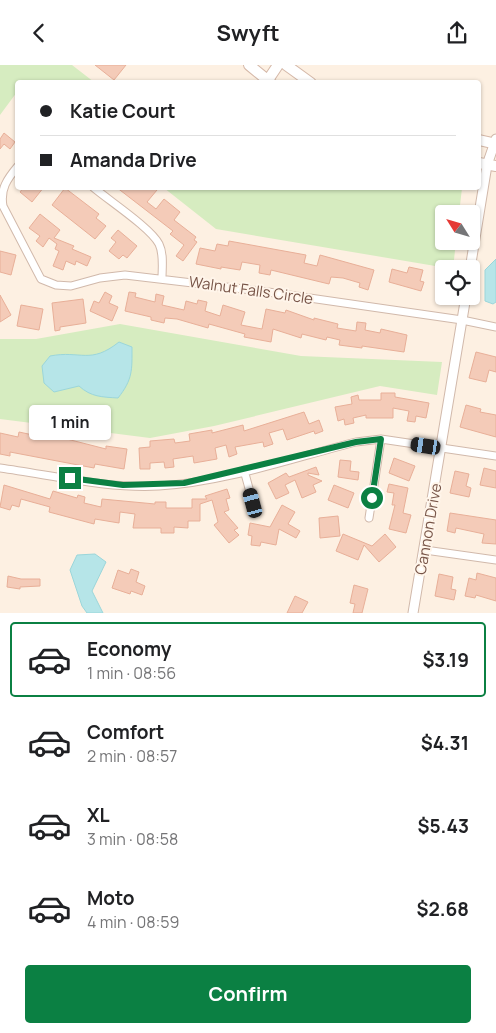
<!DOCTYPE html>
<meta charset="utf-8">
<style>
:root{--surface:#fff;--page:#f6f6f6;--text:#202124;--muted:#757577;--line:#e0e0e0;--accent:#0b8043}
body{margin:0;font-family:Manrope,sans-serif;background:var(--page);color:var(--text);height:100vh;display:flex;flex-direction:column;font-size:19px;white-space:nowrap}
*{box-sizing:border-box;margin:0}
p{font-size:16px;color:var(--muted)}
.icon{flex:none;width:28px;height:28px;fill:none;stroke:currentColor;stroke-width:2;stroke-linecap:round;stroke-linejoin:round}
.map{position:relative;height:548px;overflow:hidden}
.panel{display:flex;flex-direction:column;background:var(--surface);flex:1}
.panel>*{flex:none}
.guide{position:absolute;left:15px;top:15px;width:466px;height:110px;border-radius:5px;box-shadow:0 1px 4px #0004;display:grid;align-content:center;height:110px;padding:0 25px;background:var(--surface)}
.needle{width:32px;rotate:307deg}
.tools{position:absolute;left:435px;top:140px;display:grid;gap:10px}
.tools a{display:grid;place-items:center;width:45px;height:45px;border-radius:5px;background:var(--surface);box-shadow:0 1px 4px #0004;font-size:25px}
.end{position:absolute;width:22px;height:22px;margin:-11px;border:6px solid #0b8043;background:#fff;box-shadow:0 0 0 2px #fff}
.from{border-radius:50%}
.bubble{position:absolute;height:35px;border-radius:5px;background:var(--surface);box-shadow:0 1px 4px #0004;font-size:16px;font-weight:700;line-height:35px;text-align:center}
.car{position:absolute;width:15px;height:30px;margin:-15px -8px;border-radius:6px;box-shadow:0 0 4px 1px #0007;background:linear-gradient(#222 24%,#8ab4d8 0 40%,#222 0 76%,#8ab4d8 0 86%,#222 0)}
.guide b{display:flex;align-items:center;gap:18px;height:48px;font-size:19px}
.guide b+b{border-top:1px solid var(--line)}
.guide i{width:12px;height:12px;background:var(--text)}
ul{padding:9px 0 0;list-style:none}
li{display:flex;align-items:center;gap:15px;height:75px;margin:0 10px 8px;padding:0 15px;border:2px solid transparent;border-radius:5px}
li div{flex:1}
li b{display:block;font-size:19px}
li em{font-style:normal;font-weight:700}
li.current{border-color:var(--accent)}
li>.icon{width:45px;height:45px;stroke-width:1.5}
.button{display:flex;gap:10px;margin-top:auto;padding:10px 25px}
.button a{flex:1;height:58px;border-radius:5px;background:var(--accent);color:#fff;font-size:20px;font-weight:700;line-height:58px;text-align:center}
header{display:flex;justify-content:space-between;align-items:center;height:65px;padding:0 25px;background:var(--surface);font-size:22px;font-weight:700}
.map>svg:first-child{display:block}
</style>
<header><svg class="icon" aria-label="back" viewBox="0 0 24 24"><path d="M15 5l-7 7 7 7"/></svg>Swyft<svg class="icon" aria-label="share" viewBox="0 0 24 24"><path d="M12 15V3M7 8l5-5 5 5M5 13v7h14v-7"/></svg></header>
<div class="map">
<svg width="496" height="548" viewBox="0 0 496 548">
<rect width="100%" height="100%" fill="#fdf0e2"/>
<path fill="#d6ecc0" d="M0,0H72L94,17L18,18L17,27L0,50Z
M164,123H462L459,149H444V176H456L453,204L216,164Z
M120,259L301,291L442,297L437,330L380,321L214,361L150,373L0,354V274H36Z"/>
<path fill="#b6e5e8" stroke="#9bd6da" d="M496,194V237L493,239L485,236V205Z
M119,277L132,282C132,305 133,314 118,333C102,332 91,332 79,321L54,327L44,318L42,301L50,291C81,285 90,300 119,277Z
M95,489L106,497L92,526L103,548H87L82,541L70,505L77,490Z"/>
<path fill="#f4cbb8" stroke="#e8af98" d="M95,0H126L114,15Z
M4,68L15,77L10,84L4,79L0,84V74Z
M24,122H44L32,137L20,127Z
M116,122H153L157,125L147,137L156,144L164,134L180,147L174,155L196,172L194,175L197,177L183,196L176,191L184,180L170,169L173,166Z
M65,123L99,149L96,153L106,161L95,174L52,140Z
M40,149L60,165L54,173L74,181L72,184L91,192L87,201L76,196L75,200L66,196L63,205L53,201L59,186L55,184L57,179L49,173L43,182L36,176L40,171L29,163Z
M118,165L137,181L127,193L123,190L119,194L109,186L116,177L111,173Z
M229,176L306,190L304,198L317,201L320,190L374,205L368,225L359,222L360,218L343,213L331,212L329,219L271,205L270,210L259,208L260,200L242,197L240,205L221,202V204L196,199L200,183L215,186L217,179L228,181Z
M0,186L16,190L11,210L0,207Z
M409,202L423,205L420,216L424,217L421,226L389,217L392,204L407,208Z
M105,227L112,231L109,238L118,242L112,256L90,246L94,236L99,238Z
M129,227L136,228L135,232L155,237L156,229L164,231L162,240L184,245L186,236L197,239L198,235L207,237L205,246L220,251L223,240L245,247L241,260L262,264L266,244L285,248L286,245L314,255V253L338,259L337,263L356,266L357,257L366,258L365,265L380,268L381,264L407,270L404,287L362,281V283L339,280L340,275L327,272L326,275L302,269L301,273L273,264L271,277L244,272L245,269L209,259L208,263L177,254L165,253L164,258L151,255V252L125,246Z
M0,230L11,250L0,257Z
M83,234L86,258L60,262V265L55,266L52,238Z
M21,240L43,244L39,265L17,261Z
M476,287L496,292V307L489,305L486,317L469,313Z
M381,328H395V332L429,338L426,353L416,351L415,357L407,356L409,346L393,343V353H366V350L353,353L354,358L345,360L344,354L338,356L335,342L352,339L351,332L358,330L359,335H381Z
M466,340L481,344L480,347L496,350V372L460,362Z
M304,347L309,359L319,355L323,366L315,369L314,366L287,375L283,364L269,368L273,379L264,382L263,377L235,382L237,389L229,392L226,380L215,383L217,394L194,398L193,391L173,394L174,402L165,403L164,397L150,398V404H140L139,383L150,382V376L174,374L175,378L190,376L189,369L212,365V368L243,360L244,366Z
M19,367L47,373L48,370L59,372L106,384V381L127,384L124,404L95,399L94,403L10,387V391L0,389V368L18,372Z
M394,393L415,401L409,416L389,408Z
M340,395L351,396L350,406L359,407L358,415L338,412Z
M316,402L319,410L308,408V410L322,416L313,420L316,427L302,433L295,415L285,420L289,428L276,434L268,418L286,408L289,412Z
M484,403L496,406V423L480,420Z
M455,406L469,409L466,421L471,423L469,432L450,428Z
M389,419L408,423L403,448L411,450L406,468L389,464L395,440H392L394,428L387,427Z
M4,420L50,434L53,426L77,433L78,430L85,432L84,438L101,442L102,434L155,439V437H166V443H192V434H207L205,431L227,424L230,433L226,434L229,445L224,447L238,463L234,465L239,470L229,478L214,460L218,457L212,435L200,439V456H188V463L174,462V468H161V463H133L135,449L120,447L119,458L95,454L94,459L49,447L50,442L21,434L19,442L12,440L10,445L0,442Z
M334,420L354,428L348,443L328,435Z
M282,440L295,447L288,459L300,466L296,473L279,464L276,480L261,477L260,481L251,480L252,471L248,470L250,458L270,462Z
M450,448L496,455V479L482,478L484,469L456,463L455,468L447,466Z
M338,451L340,471L320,473L319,453Z
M343,469L372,481L385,469L396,482L379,497L364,480L358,495L336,486Z
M131,504L139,507L136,517L145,521L142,530L131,526L130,529L112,523L118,505L129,509Z
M477,508L496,513V536L476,530L475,533L465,531L469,513L476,515Z
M439,509L453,512L451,524L456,525L454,535L435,531Z
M8,511L21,514H40V521L20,522V524L7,522Z
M354,520L368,524L362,548H353L355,539L350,538Z
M295,531L308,537L302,548H287Z"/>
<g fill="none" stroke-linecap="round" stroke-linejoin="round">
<defs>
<path id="minor" d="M18,101C7,114 0,124 3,141L41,214L56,220L71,221L100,213L125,210L268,227L462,255L496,262
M93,122C108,135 151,163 159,179C164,189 162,202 162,214
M0,403C51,410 108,424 159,421C225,417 293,393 356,377L381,374L496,391
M244,405L253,438
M369,453L381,374
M425,485L496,495"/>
<path id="tertiary" d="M470,204L487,100L496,74
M413,548L466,231"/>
<path id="secondary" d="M249,0L271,18
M286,0L311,18
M268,15L278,0
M479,75L496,79
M479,98L496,101"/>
</defs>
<use href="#minor" stroke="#d1b9ab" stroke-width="9"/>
<use href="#tertiary" stroke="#d1b9ab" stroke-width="11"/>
<use href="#secondary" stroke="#d5b8a8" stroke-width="12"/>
<use href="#minor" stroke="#fff" stroke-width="7"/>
<use href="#tertiary" stroke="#fff" stroke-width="9"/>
<use href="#secondary" stroke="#fff" stroke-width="10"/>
</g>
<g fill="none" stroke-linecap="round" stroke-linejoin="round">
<path stroke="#0b8043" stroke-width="6" d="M70,413L123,420L184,418L356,377L381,374L372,433"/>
</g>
<g text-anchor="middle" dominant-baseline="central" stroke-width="4" stroke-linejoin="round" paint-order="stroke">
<g font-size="15" fill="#775447" stroke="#fff5ea">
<text transform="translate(251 225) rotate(8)">Walnut Falls Circle</text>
<text transform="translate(428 464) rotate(-80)">Cannon Drive</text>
</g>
</g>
</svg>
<div class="tools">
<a><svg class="needle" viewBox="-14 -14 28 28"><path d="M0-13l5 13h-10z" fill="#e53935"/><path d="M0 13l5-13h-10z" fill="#757577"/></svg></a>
<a><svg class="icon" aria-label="locate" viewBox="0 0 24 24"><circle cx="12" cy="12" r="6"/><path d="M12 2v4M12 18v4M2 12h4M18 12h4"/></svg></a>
</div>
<i class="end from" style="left:372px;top:433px"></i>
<i class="end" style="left:70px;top:413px"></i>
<div class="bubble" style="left:29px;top:340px;width:82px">1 min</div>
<i class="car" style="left:426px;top:381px;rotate:279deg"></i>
<i class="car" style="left:253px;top:438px;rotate:345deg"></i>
<div class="guide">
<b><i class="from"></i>Katie Court</b>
<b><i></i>Amanda Drive</b>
</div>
</div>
<section class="panel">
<ul>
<li class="current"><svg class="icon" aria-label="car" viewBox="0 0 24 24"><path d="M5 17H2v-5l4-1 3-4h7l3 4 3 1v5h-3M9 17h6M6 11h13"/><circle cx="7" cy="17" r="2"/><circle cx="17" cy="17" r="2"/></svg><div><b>Economy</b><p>1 min · 08:56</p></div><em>$3.19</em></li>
<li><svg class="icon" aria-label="car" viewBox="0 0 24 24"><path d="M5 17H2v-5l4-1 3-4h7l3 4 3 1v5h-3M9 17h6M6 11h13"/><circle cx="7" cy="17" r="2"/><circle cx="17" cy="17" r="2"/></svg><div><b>Comfort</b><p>2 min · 08:57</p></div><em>$4.31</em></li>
<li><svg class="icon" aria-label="car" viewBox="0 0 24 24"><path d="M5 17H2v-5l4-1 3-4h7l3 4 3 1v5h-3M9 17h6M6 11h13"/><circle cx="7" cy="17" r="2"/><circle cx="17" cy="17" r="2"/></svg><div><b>XL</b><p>3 min · 08:58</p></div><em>$5.43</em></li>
<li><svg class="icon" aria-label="car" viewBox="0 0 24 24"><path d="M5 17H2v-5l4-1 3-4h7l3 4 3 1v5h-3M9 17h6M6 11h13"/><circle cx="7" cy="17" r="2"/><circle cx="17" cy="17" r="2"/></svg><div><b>Moto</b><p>4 min · 08:59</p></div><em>$2.68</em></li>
</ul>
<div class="button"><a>Confirm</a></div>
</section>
